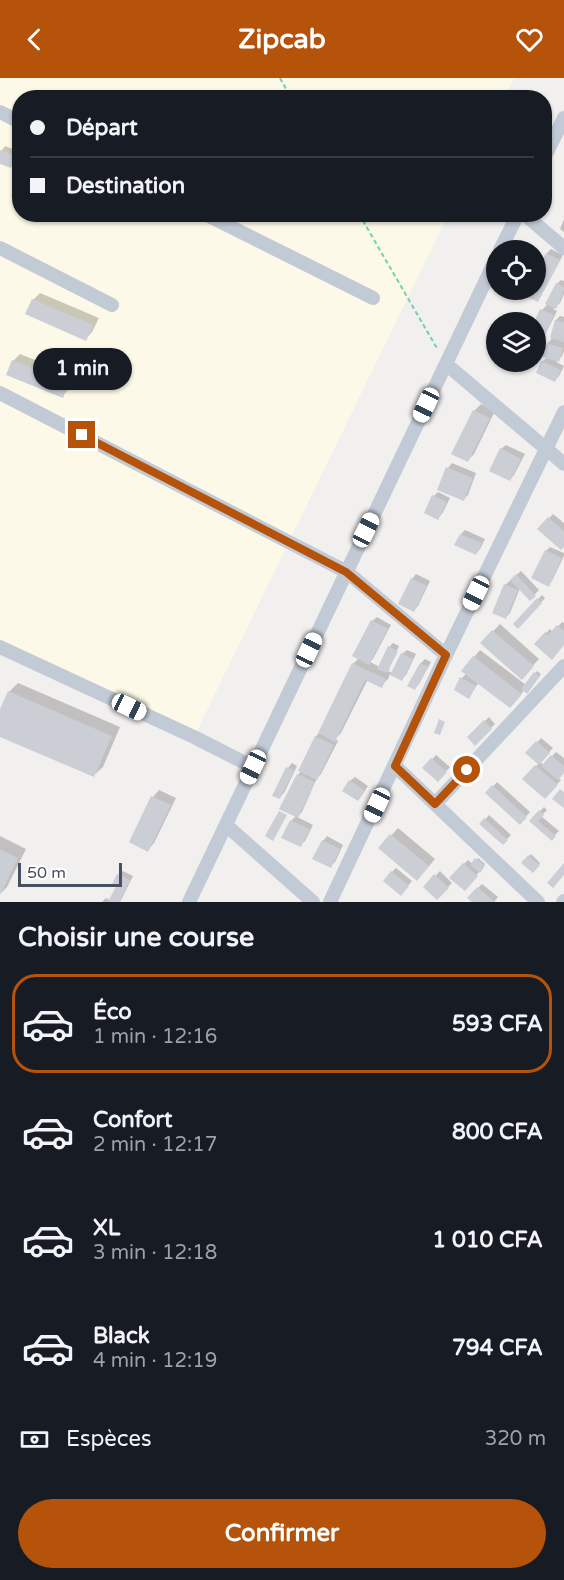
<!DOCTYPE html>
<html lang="fr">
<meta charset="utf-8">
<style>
:root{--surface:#171b24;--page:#242831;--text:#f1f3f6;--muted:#9ea1a6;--line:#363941;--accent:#b45309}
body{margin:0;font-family:"Varela Round",sans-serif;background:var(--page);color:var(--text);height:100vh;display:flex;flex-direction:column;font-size:22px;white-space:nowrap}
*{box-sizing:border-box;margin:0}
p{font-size:20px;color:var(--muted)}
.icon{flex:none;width:33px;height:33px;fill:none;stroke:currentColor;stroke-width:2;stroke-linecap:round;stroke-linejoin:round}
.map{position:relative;height:824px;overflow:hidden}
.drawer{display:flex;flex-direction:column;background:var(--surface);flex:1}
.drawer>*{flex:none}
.top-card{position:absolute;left:12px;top:12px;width:540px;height:132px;border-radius:24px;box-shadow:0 2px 4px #0004;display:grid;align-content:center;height:132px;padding:0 18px;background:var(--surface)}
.controls{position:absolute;left:486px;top:162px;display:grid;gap:12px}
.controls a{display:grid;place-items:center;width:60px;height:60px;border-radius:50%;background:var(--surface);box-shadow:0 2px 4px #0004;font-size:30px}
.scale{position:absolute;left:18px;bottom:15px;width:104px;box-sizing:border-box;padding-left:6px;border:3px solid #46505e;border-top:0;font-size:16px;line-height:21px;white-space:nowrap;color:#46505e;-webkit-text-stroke:4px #fff;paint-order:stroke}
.end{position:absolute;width:27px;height:27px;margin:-14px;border:8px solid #b45309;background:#fff;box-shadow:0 0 0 3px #fff}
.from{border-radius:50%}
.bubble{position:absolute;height:42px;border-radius:21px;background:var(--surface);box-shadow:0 2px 4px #0004;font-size:20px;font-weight:700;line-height:42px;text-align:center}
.car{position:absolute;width:18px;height:36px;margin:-18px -9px;border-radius:8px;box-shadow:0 0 4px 2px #0007;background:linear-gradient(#fff 24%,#345 0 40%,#fff 0 76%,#345 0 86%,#fff 0)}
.top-card b{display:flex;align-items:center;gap:21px;height:57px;font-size:22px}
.top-card b+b{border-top:2px solid var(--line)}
.top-card i{width:15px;height:15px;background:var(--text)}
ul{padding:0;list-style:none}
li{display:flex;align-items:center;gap:18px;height:99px;margin:0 12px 9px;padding:0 6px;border:3px solid transparent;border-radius:24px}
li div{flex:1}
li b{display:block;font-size:22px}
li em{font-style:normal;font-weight:700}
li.on{border-color:var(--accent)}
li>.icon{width:54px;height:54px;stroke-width:1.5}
h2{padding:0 18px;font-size:27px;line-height:72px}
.pay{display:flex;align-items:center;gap:15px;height:66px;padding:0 18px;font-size:22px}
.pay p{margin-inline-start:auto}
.button{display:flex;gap:12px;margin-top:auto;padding:12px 18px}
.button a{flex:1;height:69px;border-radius:36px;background:var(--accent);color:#fff;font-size:24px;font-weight:700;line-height:69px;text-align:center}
header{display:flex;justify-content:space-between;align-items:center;height:78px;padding:0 18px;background:var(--accent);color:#fff;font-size:27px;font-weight:700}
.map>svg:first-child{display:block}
</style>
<header><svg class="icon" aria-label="back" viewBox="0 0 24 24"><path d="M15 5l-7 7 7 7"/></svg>Zipcab<svg class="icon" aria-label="heart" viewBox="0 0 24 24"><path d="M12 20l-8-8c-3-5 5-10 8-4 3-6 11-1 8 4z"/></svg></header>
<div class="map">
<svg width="564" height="824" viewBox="0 0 564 824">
<rect width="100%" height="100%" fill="#f2efef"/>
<path fill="#fdf9e8" d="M0,0H514L504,20H20V136L448,137L194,659L0,569Z"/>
<path fill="#0003" d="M5,68L18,73L14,84L10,88L0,84V75Z
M564,141V154L560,151Z
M551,171L563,177L541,218L537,223L525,216L528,212H536V197L547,175Z
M561,202L564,203V216L560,225L553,231L557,233L540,267L536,271L535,244L542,232L546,228L557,206Z
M40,215L99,240L92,254L86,261L27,236L33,222Z
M560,238L564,239V273L562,278L556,284L564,288L559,298L555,302L542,284L547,279V266L553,259L556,242Z
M20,276L75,298L69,311L62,318L8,296L14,282Z
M481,326L495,333L474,376L468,382L474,333Z
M506,367L525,376L514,397L510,402L501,371Z
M452,385L476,395L468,417L464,421L439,411L448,390Z
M438,414L450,420L442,436L438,440L434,418Z
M553,436L564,445V467L539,451Z
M465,452L485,461L480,471L476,476L461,456Z
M550,469L564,475V478L552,503L548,507L546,473Z
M521,493L539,512L530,521L520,510L510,535L506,539L505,507Z
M416,496L430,503L418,528L414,532L400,525L412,501Z
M542,517L545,520L518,549L515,546Z
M377,539L391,547L373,581L370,584L380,589L389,569L393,565L399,568L388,591H390L388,593L393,595L402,576L407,572L416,576L406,597L401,601L390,596L388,601L381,608L368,601L341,655L335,661L338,663L321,696L317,700L302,734L297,739L313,747L305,763L300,767L283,759L292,742L296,738L282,732L298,697L301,693L300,692L316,658L319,655L353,586L359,580L372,543Z
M562,544L564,545V566H536L550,551L553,554Z
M500,546L539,581L528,593L482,565Z
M480,572L526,607L537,593L541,596L528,612H524L517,622L479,604L469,619L462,600L467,595L474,579Z
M425,581L431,584L419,606L415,610L421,585Z
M18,605L120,649L103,689L94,697L0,657V634L9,614Z
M489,639L495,646L475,666L469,659Z
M541,660L553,670L540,684L544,687L556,674L564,680V693L558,700L561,702L545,719L524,701L539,685L528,675Z
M436,677L450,689L438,702L424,690Z
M292,685L297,688L284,715L279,720L288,690Z
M355,699L368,708L362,717L350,703Z
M497,704L530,734L520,745L487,715Z
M159,712L176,720L154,765L148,772L153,719Z
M544,729L547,732L541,738L559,753L551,761L531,743Z
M489,737L511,757L503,765L481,746Z
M398,750L435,781L424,794L380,770Z
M0,758L26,771L7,809L0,816Z
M327,758L343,767L335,784L331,788L323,763Z
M531,776L540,785L533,793L523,785Z
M478,780L485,786L469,807L464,786L468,782L473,786Z
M396,790L412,803L401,816L392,794Z
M123,793L133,798L120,824H102L106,820L110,822L118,807L119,797Z
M440,793L452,805L437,820L425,809Z
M482,806L498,819L494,824L478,810Z"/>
<path fill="#cbced4" d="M0,72L15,78L11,90L0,86Z
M546,175L560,182L538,224L523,217L526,212H536V194Z
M556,205L564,209V213L556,231L545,226Z
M32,221L93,247L86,263L25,236Z
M540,231L554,237L536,275V244H534Z
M555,242L564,244V264L550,260Z
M546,265L563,270L559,284L542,279Z
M12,282L69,304L63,320L6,297Z
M541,283L561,292L555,304L536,295Z
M473,332L490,340L468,384L451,376Z
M500,370L521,381L510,403L489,393Z
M446,389L473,400L464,423L437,412Z
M432,417L447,424L438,442L424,435Z
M548,439L564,453V469L561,472L537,451Z
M460,456L482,465L476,477L454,467Z
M545,472L562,480L549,509L531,500Z
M516,496L536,518L530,523L510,502Z
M411,500L427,508L414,534L398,526Z
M504,506L518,512L506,541L492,535Z
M537,520L542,525L518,551L513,546Z
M371,542L388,551L369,587L352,578Z
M557,547L564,553V567L552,582L534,566L545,554L548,557Z
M492,552L534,588L522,602L480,565Z
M388,568L398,573L387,595L377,591Z
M401,575L413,581L402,603L390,597Z
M473,578L522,616L510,630L461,593Z
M352,585L386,601L382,610L365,602L335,664L318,655Z
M420,585L428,589L415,612L407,608Z
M534,594L540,598L527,616L521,611Z
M460,599L476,608L469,621L454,612Z
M8,613L112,658L94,699L0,659V631Z
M439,641L445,644L440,657L434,655Z
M484,642L492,651L475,668L467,659Z
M315,658L334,667L317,702L298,693Z
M536,663L550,675L539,687L525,675Z
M460,676L465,681L455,690L451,686Z
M551,677L564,688V695L558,702L541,688Z
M431,680L447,694L438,704L422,690Z
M535,687L558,707L545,721L522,701Z
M286,689L294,692L280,721L272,718Z
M297,696L315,704L298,740L279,731Z
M349,702L365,713L358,723L342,713Z
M492,707L527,739L520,747L485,715Z
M560,711L564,714V730L552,721Z
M151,718L171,727L148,774L129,764Z
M539,732L544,737L538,743L556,758L552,763L529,743Z
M279,733L287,737L273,763L265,758Z
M484,740L508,762L503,767L479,746Z
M290,742L310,751L301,769L281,760Z
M390,756L429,788L417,803L378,770Z
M322,762L340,771L331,790L312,781Z
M0,771L18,780L0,817Z
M528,777L540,787L533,795L521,785Z
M475,780L485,788L480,795L470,787Z
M463,785L478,798L465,813L449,800Z
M564,785V797L553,810L547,805Z
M391,793L409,808L401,818L383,803Z
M117,796L130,802L119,824H108L116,808L112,806Z
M434,796L449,810L437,822L423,809Z
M477,809L495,824H472L467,820Z"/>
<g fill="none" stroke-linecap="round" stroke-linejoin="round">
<path stroke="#71d2ac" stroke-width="2" stroke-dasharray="4.5 3" stroke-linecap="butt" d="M280,0L291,20
M359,136L438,272"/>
<path stroke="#c2cad5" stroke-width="14" d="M0,34L20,44
M544,80L564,40
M205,136L373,220
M524,136L564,170
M0,170L112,227
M500,172L518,136
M446,286L564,386
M0,315L347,494L446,577
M0,569L194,659L253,689
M395,688L538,824
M435,726L564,588
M226,747L313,824
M189,824L496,181
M330,824L446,577L564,334
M563,824L564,823"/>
</g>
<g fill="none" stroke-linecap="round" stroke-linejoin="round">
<path stroke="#b45309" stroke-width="8" d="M82,357L346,494L446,577L395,688L435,726L467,692"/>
</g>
</svg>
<div class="controls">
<a><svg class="icon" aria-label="locate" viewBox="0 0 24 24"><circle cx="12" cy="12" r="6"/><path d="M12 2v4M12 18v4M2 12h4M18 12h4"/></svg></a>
<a><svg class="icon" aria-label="layers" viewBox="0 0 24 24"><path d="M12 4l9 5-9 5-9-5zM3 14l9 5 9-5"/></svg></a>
</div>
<div class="scale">50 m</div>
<i class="end from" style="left:467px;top:692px"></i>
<i class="end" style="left:82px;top:357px"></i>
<div class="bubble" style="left:33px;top:270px;width:99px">1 min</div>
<i class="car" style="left:426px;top:327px;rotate:205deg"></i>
<i class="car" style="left:366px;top:452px;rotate:26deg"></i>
<i class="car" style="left:476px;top:515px;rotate:206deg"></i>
<i class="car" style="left:309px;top:572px;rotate:25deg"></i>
<i class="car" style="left:129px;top:629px;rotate:115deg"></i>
<i class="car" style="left:253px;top:689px;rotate:205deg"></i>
<i class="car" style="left:377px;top:727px;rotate:205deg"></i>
<div class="top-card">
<b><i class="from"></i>Départ</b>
<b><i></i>Destination</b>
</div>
</div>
<section class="drawer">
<h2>Choisir une course</h2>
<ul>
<li class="on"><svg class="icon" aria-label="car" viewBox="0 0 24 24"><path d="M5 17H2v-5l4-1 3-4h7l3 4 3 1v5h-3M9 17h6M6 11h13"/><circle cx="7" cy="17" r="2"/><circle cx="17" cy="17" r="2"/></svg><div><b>Éco</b><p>1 min · 12:16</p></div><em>593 CFA</em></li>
<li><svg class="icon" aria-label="car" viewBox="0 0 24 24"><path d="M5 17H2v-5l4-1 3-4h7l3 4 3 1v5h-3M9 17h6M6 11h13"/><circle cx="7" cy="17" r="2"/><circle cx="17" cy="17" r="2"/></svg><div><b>Confort</b><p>2 min · 12:17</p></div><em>800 CFA</em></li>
<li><svg class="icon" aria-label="car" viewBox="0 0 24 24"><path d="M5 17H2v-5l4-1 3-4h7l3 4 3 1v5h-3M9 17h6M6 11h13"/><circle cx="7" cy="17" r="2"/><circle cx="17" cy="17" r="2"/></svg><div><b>XL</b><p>3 min · 12:18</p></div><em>1 010 CFA</em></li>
<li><svg class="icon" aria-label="car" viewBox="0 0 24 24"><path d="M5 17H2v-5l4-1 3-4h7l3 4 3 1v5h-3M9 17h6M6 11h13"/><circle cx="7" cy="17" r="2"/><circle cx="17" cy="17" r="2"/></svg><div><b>Black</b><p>4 min · 12:19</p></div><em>794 CFA</em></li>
</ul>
<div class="pay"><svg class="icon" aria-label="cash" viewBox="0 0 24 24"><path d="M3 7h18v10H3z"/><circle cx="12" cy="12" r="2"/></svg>Espèces<p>320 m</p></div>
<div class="button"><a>Confirmer</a></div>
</section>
